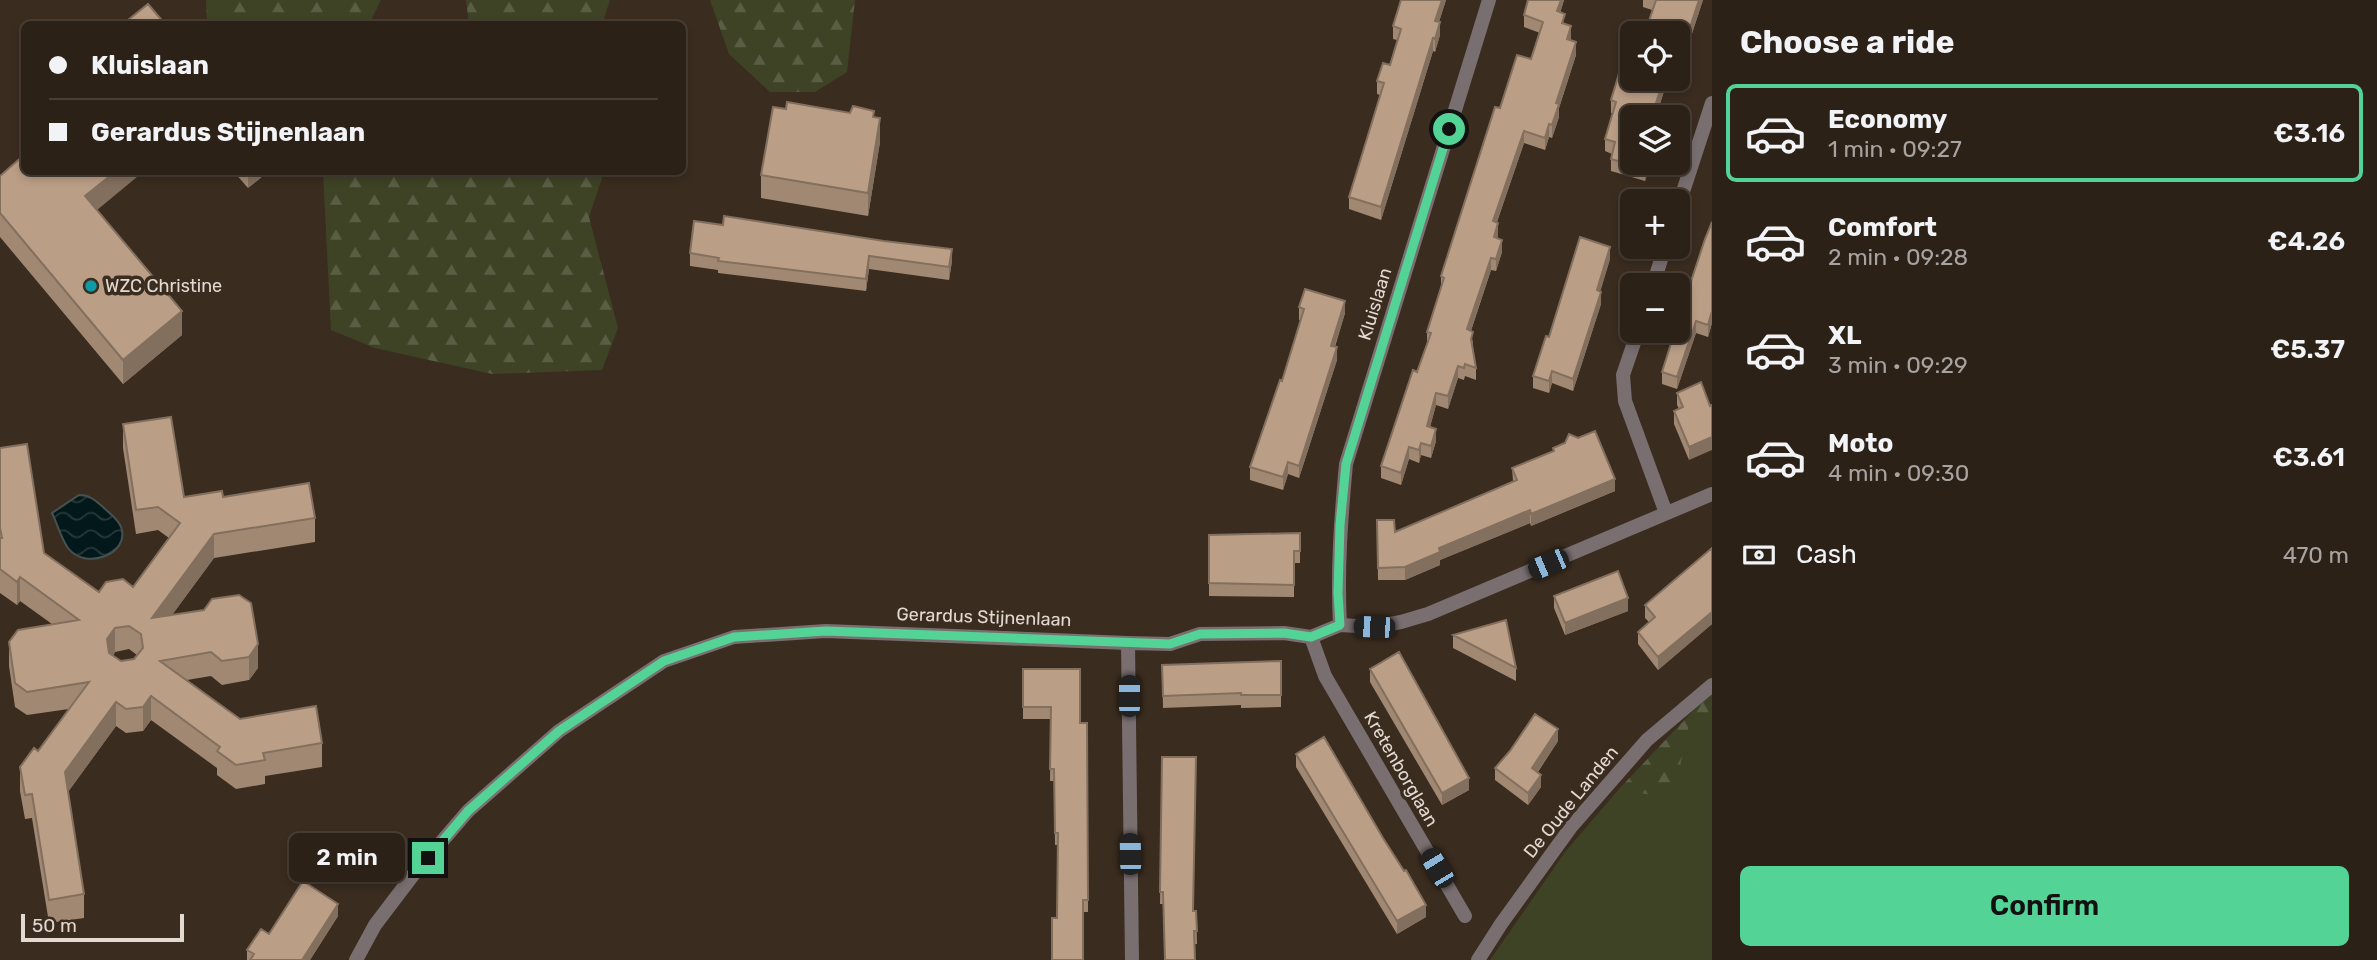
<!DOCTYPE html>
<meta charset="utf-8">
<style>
:root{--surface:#2c2117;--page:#382e24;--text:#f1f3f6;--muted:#a6a3a1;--line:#483e36;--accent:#54d396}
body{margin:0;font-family:Rubik,sans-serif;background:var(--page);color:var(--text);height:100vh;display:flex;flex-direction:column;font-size:26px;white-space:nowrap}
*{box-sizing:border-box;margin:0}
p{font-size:23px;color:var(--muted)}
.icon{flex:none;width:38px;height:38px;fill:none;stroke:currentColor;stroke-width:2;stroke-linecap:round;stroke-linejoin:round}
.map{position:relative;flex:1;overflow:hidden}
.drawer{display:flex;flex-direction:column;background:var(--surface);width:665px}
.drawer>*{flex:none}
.banner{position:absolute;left:21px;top:21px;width:665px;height:154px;border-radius:10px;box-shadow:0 4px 10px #0003,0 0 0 2px var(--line);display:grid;align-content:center;height:154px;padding:0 28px;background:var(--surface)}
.buttons{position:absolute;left:1620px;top:21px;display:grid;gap:14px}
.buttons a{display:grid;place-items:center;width:70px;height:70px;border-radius:10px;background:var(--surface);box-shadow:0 4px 10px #0003,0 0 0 2px var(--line);font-size:35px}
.scale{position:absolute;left:21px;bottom:18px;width:163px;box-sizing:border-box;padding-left:7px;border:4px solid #e2d9d1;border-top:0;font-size:19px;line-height:24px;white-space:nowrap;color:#e2d9d1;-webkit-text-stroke:5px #3a2c1f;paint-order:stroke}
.end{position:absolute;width:32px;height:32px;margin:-16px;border:9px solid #54d396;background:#111;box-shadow:0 0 0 4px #111}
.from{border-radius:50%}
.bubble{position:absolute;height:49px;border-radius:10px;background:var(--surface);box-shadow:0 4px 10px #0003,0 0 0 2px var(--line);font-size:23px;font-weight:600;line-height:49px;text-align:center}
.car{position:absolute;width:21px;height:42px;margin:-21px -10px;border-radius:9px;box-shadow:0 0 5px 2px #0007;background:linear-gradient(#222 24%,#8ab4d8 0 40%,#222 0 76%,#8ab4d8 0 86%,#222 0)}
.banner b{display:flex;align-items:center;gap:24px;height:66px;font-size:26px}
.banner b+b{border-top:2px solid var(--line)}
.banner i{width:18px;height:18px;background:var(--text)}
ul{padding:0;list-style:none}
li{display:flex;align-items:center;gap:21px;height:98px;margin:0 14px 10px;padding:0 14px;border:4px solid transparent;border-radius:10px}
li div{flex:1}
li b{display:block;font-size:26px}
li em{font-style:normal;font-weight:600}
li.active{border-color:var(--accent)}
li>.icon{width:63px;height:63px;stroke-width:1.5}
h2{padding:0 28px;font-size:32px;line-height:84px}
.pay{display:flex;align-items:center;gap:18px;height:77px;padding:0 28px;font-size:26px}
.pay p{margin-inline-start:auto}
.cta{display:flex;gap:14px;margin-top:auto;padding:14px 28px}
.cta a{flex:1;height:80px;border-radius:10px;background:var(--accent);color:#111;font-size:28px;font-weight:600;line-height:80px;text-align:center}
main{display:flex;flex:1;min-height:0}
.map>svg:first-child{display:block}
</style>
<main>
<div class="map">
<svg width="1712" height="960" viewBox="0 0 1712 960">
<defs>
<pattern id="forest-firs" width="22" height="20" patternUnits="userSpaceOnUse" patternTransform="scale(1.75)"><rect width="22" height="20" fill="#3e4325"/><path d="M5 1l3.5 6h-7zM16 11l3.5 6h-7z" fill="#5a5e44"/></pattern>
<pattern id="water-waves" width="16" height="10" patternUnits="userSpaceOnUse" patternTransform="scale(1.75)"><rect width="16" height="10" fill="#03181a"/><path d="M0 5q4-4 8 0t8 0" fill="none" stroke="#27393a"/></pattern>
</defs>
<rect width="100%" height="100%" fill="#3a2c1f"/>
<path fill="#3e4325" d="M1712,691V960H1490L1565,852L1619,789Z"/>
<path fill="url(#forest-firs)" d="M206,0H381L369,24H207Z
M466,0H610L602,24H469Z
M710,0H855L847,72L815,92H770L729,54Z
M323,172H604L589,217L618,328L602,370L492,374L375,348L331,330Z
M1712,691V729L1689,725L1673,799L1619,789Z"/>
<path fill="url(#water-waves)" stroke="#465251" stroke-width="2" d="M79,495C90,495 95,500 103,507C109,513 118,519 121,527C131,554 85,571 68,548C61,538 57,523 52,513Z"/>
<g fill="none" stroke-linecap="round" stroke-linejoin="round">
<path stroke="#7a6f70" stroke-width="14" d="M1678,207L1712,103
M1653,285L1665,247
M1638,331L1623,375L1625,401L1666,513
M1340,625C1337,571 1341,518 1346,464L1489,0
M1311,637L1325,676L1465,916
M1128,643L1132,960
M356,960L375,925L413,875L468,811L559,731L664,661L734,637L826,631L1128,643L1170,644L1200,634L1284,633L1311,637L1340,625L1374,627L1401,622L1428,614L1712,494
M1478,960L1501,924L1571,827L1647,740L1712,685"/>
</g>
<path fill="#a18873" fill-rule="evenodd" d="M1401,0H1446L1439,22L1440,35L1435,52L1433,51L1381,220L1349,209V197L1380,95L1377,94V81L1390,65L1397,40L1393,39V26Z
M1564,0L1560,13L1576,55L1559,108V117L1552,138L1549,137L1545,150L1524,143L1497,222L1498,235L1497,238L1502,252L1496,271L1491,270L1471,331L1473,344V347L1476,368V380L1465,376L1464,380L1458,378L1448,409L1436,405L1430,427L1436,441L1431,458L1421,455L1419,463L1409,459L1401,485L1381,478V466L1417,372L1427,344V332L1441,288V276L1500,108L1531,59L1540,33L1524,27V15Z
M1643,0H1703L1678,76V33L1652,10L1643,7Z
M1633,79H1668L1660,104L1633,117L1651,163L1645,181L1611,171V159L1612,154L1605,151V139L1613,113H1611V100Z
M786,109L874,117L880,142L868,216L761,198V175Z
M234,172H268L248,188Z
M0,176L182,335L123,384L0,237Z
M694,221L952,261L949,280L869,269L866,291L718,273V270L690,266V253Z
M1712,222V323L1708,337L1696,333L1677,389L1662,384V372Z
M1610,259L1600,291L1601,304L1573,391L1552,383L1549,393L1533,388V376L1549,337Z
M1299,307L1345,313L1335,347L1337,360L1299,478L1288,474L1283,490L1250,480V467L1282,381L1301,320H1299Z
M1677,393L1710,406L1689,460L1674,424V411L1679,409L1677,405Z
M123,424L184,497H223L315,518V542L214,558L172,615L204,610L212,599L258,668L249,680L222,685L211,676L187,680L240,719L322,743V767L265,776V784L236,789L217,775V768L151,720L143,731L126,733L116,726L68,792L84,894V918L49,923L32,818L25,819L20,791V767L38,751L69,709L27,715L15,707L9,666V642L52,624L20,601L17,605L0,593V448L44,553L99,592L133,587L169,538L158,530L136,534L123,448ZM129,649L137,655L134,659L121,661L113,656L115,652Z
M1553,448L1615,491L1531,526L1530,523L1440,560V565L1405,580H1378L1377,520L1395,532L1513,481L1512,468L1553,451Z
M1300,533V563H1294V597L1209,596V535Z
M1712,548V624L1658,670L1638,644V632L1649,622L1645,618V605Z
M1554,596L1628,611L1565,635L1554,608Z
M1453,635L1516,668V681L1453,648Z
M1281,661V707L1241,708V705L1163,708L1162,665Z
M1023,669L1080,723H1087L1088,912H1083L1057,918L1058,845H1055L1054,781H1050L1051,719H1023Z
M1370,669L1469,790L1442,805L1370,682Z
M1558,741L1538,772L1541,787L1528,805L1495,780V768Z
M1296,754L1426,917L1397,934L1296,767Z
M1162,757L1193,911H1196L1197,944H1195L1163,904H1160Z
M338,916L310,960H247V950Z"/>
<path fill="#836f5e" d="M1442,0H1446L1435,33V21Z
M1561,0H1564L1557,24V11Z
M1699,0H1703L1678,76V64Z
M1440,22V35L1435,52V39Z
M1571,26V39L1567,52V39Z
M1433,38V51L1381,220V207Z
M1576,42V55L1559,108V117L1552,138V125L1556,103Z
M1664,79H1668L1656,115V103Z
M1661,104V116L1660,117H1657Z
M880,118V142L868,216V193Z
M1549,124V137L1545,150V138Z
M1524,131V143L1493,233V221Z
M1647,163H1651L1645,181V169Z
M115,172H143L85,220V196Z
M248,172H268L248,188Z
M1498,223V235L1494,249V237Z
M1502,240V252L1496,271V259Z
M1610,247V259L1597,303V290Z
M952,249V261L949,280V267Z
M869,256V269L866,291V279Z
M1491,258V270L1467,342V329Z
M1601,292V304L1573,391V379Z
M1345,301V313L1331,358V346Z
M182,311V335L123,384V360Z
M1712,311V323L1708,337V325Z
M1696,321V333L1677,389V377Z
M1337,347V360L1299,478V466Z
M1458,366V378L1448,409V396Z
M1552,371V383L1549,393V381Z
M1436,393V405L1427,438V426Z
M1436,429V441L1431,458V446Z
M1712,437V450L1689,460V447Z
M1421,443V455L1419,463V450Z
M1409,447V459L1401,485V473Z
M1288,462V474L1283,490V477Z
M1615,479V491L1531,526V514Z
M1530,510V523L1440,560V565L1405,580V567L1439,548Z
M214,534V558L152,642V618Z
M20,577V601L17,605V582Z
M1628,598V611L1565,635V623Z
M1712,612V624L1658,670V657Z
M115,628V652L107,663V639Z
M258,644V668L249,680V657Z
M151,696V720L143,731V707Z
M116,702V726L65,796V772Z
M1558,729V741L1532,780V768Z
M1541,775V787L1528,805V793Z
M1469,778V790L1442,805V793Z
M338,904V916L310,960H302Z
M1426,905V917L1397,934V921Z"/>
<path fill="#bb9e86" stroke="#836f5e" stroke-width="2" fill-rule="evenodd" d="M1401,0H1442L1435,21L1440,22L1435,39L1433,38L1381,207L1349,197L1384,83L1377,81L1383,63L1390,65L1401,29L1393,26Z
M1528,0H1561L1557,11L1565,14L1562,23L1571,26L1567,39L1576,42L1556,103L1559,104L1552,125L1549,124L1545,138L1524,131L1493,221L1498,223L1494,237L1502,240L1496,259L1491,258L1467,329L1473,332L1471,339L1476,368L1465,364L1464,368L1458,366L1448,396L1436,393L1427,426L1436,429L1431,446L1421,443L1419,450L1409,447L1401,473L1381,466L1413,370L1417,372L1431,333L1427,332L1444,278L1441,276L1495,107L1500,108L1517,55L1531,59L1543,22L1524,15Z
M1656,0H1699L1678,64V33H1645Z
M148,4L165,24H123Z
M1628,44L1633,46V79H1664L1656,103L1661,104L1657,117H1633V163H1647L1645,169L1611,159L1615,142L1605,139L1616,102L1611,100Z
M787,102L850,113L853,106L874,111L873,117L880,118L868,193L761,175L773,107L786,109Z
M24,155V172H115L85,196L182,311L123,360L0,213V176Z
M724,216L884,241L952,249L949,267L869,256L866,279L718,261L719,258L690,253L694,221L723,225Z
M1712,222V311L1708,325L1696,321L1677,377L1662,372L1675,331H1678V321L1705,239Z
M1580,237L1610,247L1597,290L1601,292L1573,379L1552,371L1549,381L1533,376L1546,336L1549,337Z
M1305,289L1345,301L1331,346L1337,347L1299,466L1288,462L1283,477L1250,467L1280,380L1282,381L1304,309L1299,307Z
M1701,382L1710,406L1712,405V437L1689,447L1674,411L1683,407L1677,393Z
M171,417L184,497L222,491L223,497L309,483L315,518L214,534L152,618L204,610L212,599L239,595L251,603L258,644L249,657L222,661L211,652L160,661L240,719L316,706L322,743L263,753L265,760L236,765L217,751L220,747L151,696L143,707L126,709L116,702L65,772L84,894L49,900L32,794L25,795L20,767L34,748L38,751L89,682L27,692L15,683L9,642L18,630L79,620L20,577L17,582L0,569V538H2L0,528V448L27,444L44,553L99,592L106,582L123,579L133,587L180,523L158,507L136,510L123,424ZM129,626L141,634L143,648L134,659L121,661L109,653L107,639L115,628Z
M1595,431L1615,479L1531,514L1530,510L1439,548L1440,552L1405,567L1378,568L1377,520H1394L1395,532L1517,480L1512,468L1554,451L1553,448L1565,443L1569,434L1578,438Z
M1300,533V551H1294V585L1209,583V535Z
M1712,548V612L1658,657L1638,632L1655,617L1645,605Z
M1618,571L1628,598L1565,623L1554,596Z
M1506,620L1516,668L1453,635Z
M1399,652L1469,778L1442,793L1370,669Z
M1281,661V695H1241V693L1163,696L1162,665Z
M1023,669H1080V723H1087L1088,900H1083V960H1052V918H1057L1058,833H1055L1054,769H1050L1051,707H1023Z
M1535,714L1558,729L1532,768L1541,775L1528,793L1495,768L1510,751Z
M1324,737L1383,838L1404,871L1406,870L1426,905L1397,921L1296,754Z
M1162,757H1196L1193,911H1196L1197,931H1194L1195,960H1165L1163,892H1160Z
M303,881L338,904L302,960H250L254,954L247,950L261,929L269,934Z"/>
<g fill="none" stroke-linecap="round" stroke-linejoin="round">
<path stroke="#54d396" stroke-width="9" d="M428,858L468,811L559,731L664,661L734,637L826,631L1170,644L1200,634L1284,633L1311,637L1340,625L1338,593L1340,525L1346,464L1449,129"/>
</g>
<circle fill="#0f9aa8" stroke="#3a2c1f" stroke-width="2.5" cx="91" cy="286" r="7"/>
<g text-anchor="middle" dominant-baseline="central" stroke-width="7" stroke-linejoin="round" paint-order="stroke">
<g font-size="18" fill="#e2d9d1" stroke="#3a2c1f" text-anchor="start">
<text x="105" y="286">WZC Christine</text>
</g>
<g font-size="18" fill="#e2d9d1" stroke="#3a2c1f">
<text transform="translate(1375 304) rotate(-73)">Kluislaan</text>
<text transform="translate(984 617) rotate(2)">Gerardus Stijnenlaan</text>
<text transform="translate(1401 769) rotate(60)">Kretenborglaan</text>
<text transform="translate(1571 802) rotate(-51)">De Oude Landen</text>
</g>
</g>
</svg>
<div class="buttons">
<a><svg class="icon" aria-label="locate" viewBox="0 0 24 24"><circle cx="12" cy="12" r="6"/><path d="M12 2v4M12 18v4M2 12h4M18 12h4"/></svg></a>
<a><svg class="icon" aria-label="layers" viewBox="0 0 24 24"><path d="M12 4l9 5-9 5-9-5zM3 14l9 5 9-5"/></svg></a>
<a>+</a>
<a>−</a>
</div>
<div class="scale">50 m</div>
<i class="end from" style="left:1449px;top:129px"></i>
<i class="end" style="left:428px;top:858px"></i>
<div class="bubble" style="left:289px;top:833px;width:116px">2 min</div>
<i class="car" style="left:1548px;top:564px;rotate:247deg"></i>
<i class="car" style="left:1374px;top:627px;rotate:272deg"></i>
<i class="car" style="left:1129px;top:696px;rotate:0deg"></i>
<i class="car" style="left:1130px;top:854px;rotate:359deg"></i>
<i class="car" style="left:1437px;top:868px;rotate:329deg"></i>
<div class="banner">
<b><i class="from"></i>Kluislaan</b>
<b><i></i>Gerardus Stijnenlaan</b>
</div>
</div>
<section class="drawer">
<h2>Choose a ride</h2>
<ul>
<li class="active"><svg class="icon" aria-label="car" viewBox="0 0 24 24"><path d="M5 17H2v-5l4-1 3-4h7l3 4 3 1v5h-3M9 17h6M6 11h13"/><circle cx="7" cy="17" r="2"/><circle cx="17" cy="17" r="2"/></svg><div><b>Economy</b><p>1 min · 09:27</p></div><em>€3.16</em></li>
<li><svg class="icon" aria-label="car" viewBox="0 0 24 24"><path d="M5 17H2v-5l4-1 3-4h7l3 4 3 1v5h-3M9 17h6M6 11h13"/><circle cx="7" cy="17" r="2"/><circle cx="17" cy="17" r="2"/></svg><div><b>Comfort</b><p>2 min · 09:28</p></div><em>€4.26</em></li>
<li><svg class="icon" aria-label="car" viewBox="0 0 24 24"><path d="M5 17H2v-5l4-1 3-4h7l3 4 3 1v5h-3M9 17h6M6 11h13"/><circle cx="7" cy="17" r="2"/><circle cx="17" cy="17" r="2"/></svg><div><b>XL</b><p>3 min · 09:29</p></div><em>€5.37</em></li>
<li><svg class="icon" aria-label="car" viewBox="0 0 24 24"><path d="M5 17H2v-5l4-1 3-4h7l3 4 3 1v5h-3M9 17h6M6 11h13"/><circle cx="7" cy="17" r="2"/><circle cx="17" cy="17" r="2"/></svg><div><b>Moto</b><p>4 min · 09:30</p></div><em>€3.61</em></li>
</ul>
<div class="pay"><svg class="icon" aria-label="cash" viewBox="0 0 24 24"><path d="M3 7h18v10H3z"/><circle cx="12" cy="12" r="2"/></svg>Cash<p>470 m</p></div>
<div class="cta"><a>Confirm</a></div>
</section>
</main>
